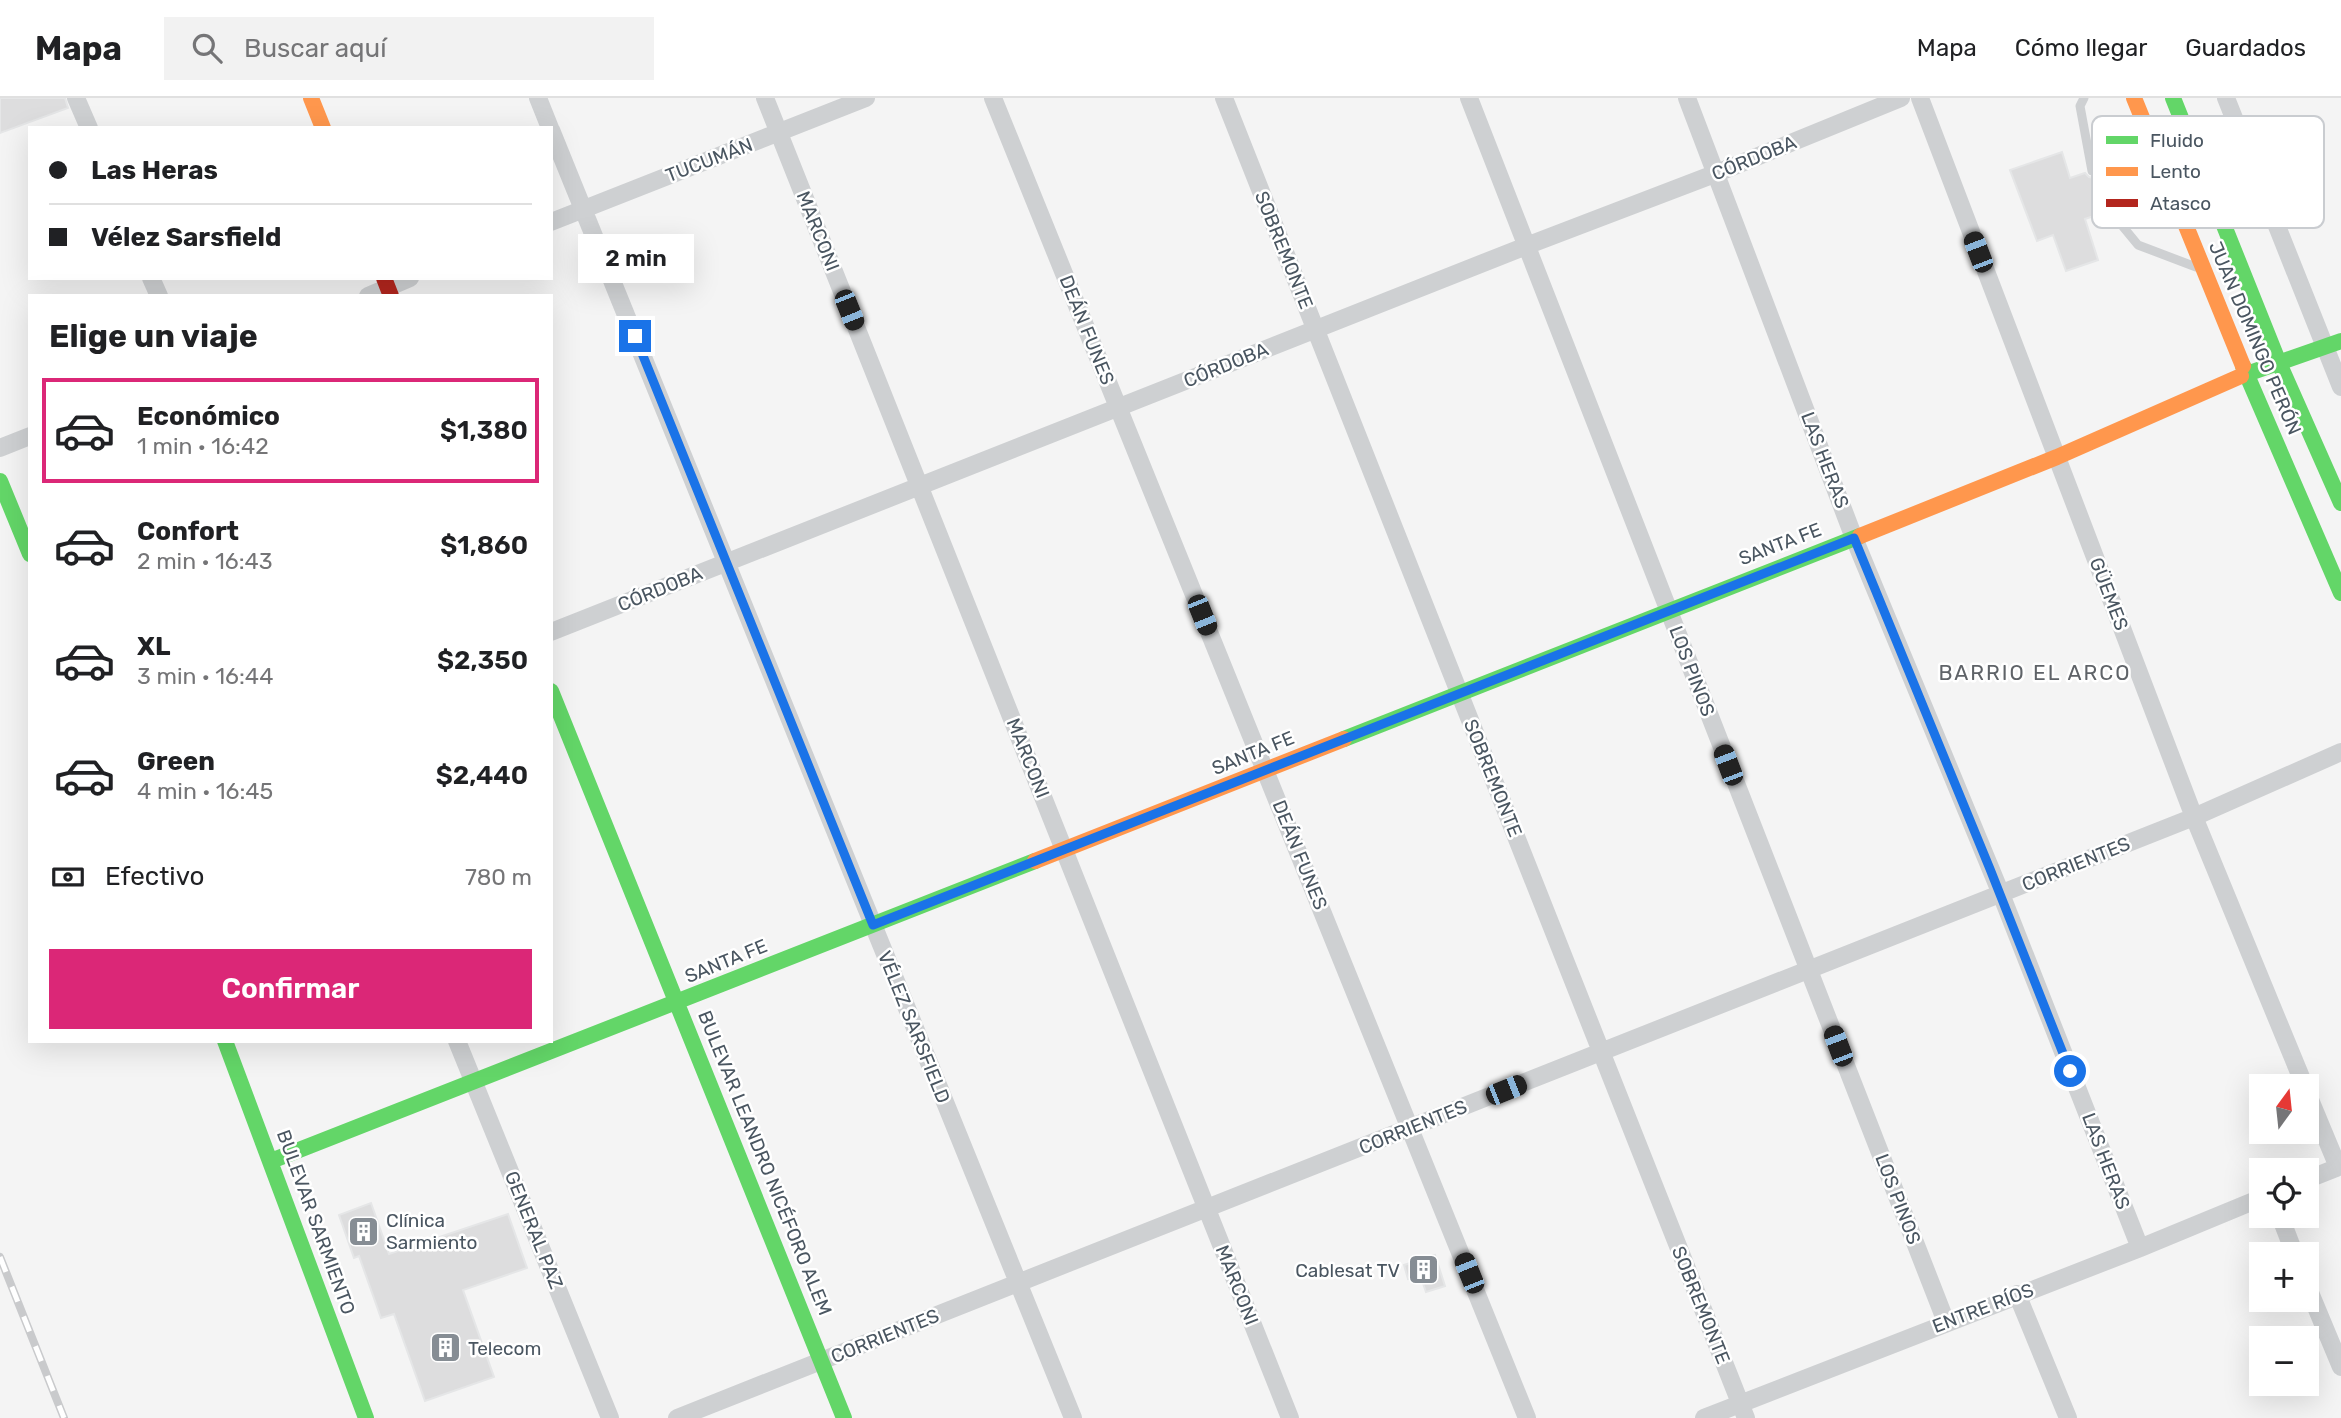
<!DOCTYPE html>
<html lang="es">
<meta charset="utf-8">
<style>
:root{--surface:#fff;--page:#f2f2f2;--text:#202124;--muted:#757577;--line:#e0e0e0;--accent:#db2777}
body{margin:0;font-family:Rubik,sans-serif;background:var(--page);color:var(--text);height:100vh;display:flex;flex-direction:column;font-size:26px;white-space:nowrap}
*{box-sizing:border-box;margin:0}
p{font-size:23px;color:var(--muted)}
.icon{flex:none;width:38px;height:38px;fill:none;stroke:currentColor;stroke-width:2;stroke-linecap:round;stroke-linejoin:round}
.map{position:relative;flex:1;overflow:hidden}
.sheet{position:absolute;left:28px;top:196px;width:525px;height:749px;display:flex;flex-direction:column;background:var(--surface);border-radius:0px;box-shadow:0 7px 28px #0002}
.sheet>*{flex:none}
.banner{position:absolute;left:28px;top:28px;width:525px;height:154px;border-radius:0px;box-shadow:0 7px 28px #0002;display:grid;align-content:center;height:154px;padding:0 21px;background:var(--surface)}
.needle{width:46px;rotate:15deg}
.buttons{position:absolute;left:2249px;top:976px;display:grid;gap:14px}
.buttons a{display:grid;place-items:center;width:70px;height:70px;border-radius:0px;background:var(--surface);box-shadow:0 7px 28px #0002;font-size:35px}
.end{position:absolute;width:32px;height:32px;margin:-16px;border:9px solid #1a73e8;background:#fff;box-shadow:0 0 0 4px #fff}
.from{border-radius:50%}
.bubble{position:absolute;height:49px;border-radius:0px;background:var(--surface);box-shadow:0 7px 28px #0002;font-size:23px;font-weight:600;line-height:49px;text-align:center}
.car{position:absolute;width:21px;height:42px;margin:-21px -10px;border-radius:9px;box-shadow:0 0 5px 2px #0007;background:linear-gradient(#222 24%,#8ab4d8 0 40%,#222 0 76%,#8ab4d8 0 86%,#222 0)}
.banner b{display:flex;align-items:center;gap:24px;height:66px;font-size:26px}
.banner b+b{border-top:2px solid var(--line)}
.banner i{width:18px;height:18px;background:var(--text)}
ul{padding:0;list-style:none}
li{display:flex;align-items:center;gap:21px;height:105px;margin:0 14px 10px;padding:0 7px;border:4px solid transparent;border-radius:0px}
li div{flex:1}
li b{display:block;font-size:26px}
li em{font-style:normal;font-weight:600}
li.active{border-color:var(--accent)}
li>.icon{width:63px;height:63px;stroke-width:1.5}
h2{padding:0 21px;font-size:32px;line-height:84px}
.pay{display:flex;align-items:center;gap:18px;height:77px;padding:0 21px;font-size:26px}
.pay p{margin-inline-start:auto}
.button{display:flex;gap:14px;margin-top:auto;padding:14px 21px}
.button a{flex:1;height:80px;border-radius:0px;background:var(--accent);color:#fff;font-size:28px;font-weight:600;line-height:80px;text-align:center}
header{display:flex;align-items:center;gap:42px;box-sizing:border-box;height:98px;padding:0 35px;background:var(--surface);border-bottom:2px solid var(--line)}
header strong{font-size:33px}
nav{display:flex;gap:38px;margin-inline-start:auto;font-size:24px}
.search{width:490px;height:63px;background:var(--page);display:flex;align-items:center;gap:18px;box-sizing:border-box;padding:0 24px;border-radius:0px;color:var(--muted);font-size:26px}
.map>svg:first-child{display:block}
</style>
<header>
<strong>Mapa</strong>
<div class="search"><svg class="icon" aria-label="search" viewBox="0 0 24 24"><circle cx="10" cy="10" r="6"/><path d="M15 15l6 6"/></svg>Buscar aquí</div>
<nav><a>Mapa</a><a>Cómo llegar</a><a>Guardados</a></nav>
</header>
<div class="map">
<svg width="2341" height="1320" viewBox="0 0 2341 1320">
<rect width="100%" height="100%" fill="#f4f4f4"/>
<path fill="#ddddde" stroke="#e5e6e7" stroke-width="2" d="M0,0H65L68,10L0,35Z
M2062,54L2070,80L2085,75L2089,79L2094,80L2098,76L2099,70L2121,63L2134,105L2117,110L2108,106L2104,110L2103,115L2085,121L2098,162L2066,173L2053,137L2037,143L2010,72Z
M371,1105L389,1156L508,1116L527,1170L463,1192L494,1279L425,1303L394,1216L381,1220L359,1158L354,1160L339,1117Z
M1435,1157L1445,1188L1426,1194L1420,1177L1408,1181L1404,1167Z"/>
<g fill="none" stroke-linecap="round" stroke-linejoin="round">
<path stroke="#ced0d2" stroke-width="9" d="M2084,0L2080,8L2092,73
M2110,113L2138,147L2196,169"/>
<path stroke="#ced0d2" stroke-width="18" d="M76,0L89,30
M538,0L550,30
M765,0L1290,1320
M993,0L1527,1320
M1224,0L1746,1320
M1469,0L1946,1224
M1687,0L1854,440L2001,796L2140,1150
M1920,0L2194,719L2305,989
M2226,0L2341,289
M551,32L1073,1320
M551,124L866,0
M151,180L159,198
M368,198L410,180
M0,350L30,338
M551,534L1526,148L1717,75L1901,0
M457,943L610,1320
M2306,992L2338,1069
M2306,1082L2341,1068
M2280,1118L2295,1157
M2306,1185L2341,1269
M2017,1196L2068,1320
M677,1320L2194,719L2341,654
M1704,1320L2140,1150L2261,1100"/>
<path stroke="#63d668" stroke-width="16" d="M2173,0L2279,265L2341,405
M2243,268L2341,495
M2241,278L2341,243
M0,383L30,456
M551,593L844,1320
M1344,641L1860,438
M225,943L366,1320
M271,1063L1035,763"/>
<path stroke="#ff974d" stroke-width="16" d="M311,0L323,30
M2134,0L2243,268
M1860,438L2057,359L2241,278
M1035,763L1344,641"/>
<path stroke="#b3261e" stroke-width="16" d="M384,180L391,198"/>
<defs>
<path id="rail" d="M0,1159L64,1320"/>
</defs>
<use href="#rail" stroke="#c9cacc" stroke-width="8"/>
<use href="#rail" stroke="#fff" stroke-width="5" stroke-dasharray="16" stroke-linecap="butt"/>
</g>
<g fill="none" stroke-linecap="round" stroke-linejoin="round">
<path stroke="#1a73e8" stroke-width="9" d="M635,238L873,827L1854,440L1990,771L2070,973"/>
</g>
<defs>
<symbol id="building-square" viewBox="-11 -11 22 22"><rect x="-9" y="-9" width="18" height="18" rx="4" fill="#868d94" stroke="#fff"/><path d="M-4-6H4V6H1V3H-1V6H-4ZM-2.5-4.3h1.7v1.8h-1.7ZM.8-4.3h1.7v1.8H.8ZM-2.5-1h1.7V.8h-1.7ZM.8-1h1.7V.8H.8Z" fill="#fff"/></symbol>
</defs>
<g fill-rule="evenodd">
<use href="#building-square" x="346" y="1116" width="35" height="35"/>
<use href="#building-square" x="1406" y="1154" width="35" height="35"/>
<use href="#building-square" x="428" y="1232" width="35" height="35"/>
</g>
<g text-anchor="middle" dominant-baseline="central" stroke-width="5" stroke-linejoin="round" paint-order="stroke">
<g font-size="19" fill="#4a5661" stroke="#fff">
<text transform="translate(1754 60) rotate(-22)">CÓRDOBA</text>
<text transform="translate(709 62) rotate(-21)">TUCUMÁN</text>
<text transform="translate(818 133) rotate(68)">MARCONI</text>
<text transform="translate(1284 152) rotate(68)">SOBREMONTE</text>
<text transform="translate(1087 232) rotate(68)">DEÁN FUNES</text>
<text transform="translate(2255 240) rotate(67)">JUAN DOMINGO PERÓN</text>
<text transform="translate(1226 267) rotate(-22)">CÓRDOBA</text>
<text transform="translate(1825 362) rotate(69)">LAS HERAS</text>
<text transform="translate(1780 446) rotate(-21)">SANTA FE</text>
<text transform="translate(660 491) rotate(-22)">CÓRDOBA</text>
<text transform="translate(2109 496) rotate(69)">GÜEMES</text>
<text transform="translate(1692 573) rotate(69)">LOS PINOS</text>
<text transform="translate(1253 655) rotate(-22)">SANTA FE</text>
<text transform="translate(1028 660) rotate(68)">MARCONI</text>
<text transform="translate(1493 680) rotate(68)">SOBREMONTE</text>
<text transform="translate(1300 757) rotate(68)">DEÁN FUNES</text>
<text transform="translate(2076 766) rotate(-22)">CORRIENTES</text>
<text transform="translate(726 863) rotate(-22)">SANTA FE</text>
<text transform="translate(914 929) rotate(68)">VÉLEZ SARSFIELD</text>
<text transform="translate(1413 1029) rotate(-22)">CORRIENTES</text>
<text transform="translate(2106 1063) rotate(69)">LAS HERAS</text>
<text transform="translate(765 1065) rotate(68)">BULEVAR LEANDRO NICÉFORO ALEM</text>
<text transform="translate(1898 1101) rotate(69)">LOS PINOS</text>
<text transform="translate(316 1124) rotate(70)">BULEVAR SARMIENTO</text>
<text transform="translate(534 1132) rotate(68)">GENERAL PAZ</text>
<text transform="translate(1237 1187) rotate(68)">MARCONI</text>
<text transform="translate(1701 1207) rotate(68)">SOBREMONTE</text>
<text transform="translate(1983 1210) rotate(-21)">ENTRE RÍOS</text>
<text transform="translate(885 1238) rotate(-22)">CORRIENTES</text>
</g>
<g font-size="19" fill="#4a5661" stroke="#fff" text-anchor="start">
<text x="386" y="1122">Clínica<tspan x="386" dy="22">Sarmiento</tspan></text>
<text x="1400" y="1172" text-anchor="end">Cablesat TV</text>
<text x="468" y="1250">Telecom</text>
</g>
<g font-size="21" letter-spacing="2" fill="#5f6368" stroke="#fff">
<text x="2035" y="574">BARRIO EL ARCO</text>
</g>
</g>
<rect x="2092" y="18" width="232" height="112" rx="10" fill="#fff" stroke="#c9ccd0" stroke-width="2"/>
<rect x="2106" y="38" width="32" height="8" fill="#63d668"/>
<rect x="2106" y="69" width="32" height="9" fill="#ff974d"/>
<rect x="2106" y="101" width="32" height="8" fill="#b3261e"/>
<g font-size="19" fill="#4a5661">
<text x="2150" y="49">Fluido</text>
<text x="2150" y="80">Lento</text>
<text x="2150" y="112">Atasco</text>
</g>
</svg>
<div class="buttons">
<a><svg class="needle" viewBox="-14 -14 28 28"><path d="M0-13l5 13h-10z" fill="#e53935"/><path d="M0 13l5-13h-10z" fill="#757577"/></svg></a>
<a><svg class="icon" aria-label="locate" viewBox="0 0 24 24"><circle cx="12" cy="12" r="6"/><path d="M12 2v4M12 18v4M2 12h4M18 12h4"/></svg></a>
<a>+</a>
<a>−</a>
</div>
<i class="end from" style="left:2070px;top:973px"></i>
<i class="end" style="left:635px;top:238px"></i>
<div class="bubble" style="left:578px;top:136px;width:116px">2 min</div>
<i class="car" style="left:1978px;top:154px;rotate:339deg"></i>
<i class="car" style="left:849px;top:212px;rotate:158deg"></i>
<i class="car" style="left:1202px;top:517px;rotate:158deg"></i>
<i class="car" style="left:1728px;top:667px;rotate:339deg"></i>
<i class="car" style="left:1838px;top:948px;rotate:339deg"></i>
<i class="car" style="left:1506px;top:992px;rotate:68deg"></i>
<i class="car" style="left:1469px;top:1175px;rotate:338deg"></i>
<div class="banner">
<b><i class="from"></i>Las Heras</b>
<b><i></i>Vélez Sarsfield</b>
</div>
<section class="sheet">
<h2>Elige un viaje</h2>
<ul>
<li class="active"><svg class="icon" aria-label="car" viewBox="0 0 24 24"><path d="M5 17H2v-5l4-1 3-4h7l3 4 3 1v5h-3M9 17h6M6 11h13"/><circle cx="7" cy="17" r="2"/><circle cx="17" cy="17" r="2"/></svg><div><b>Económico</b><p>1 min · 16:42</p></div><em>$1,380</em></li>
<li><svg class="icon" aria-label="car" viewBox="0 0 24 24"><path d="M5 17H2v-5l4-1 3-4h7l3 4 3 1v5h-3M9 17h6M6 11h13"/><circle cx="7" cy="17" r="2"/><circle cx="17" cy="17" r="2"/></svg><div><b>Confort</b><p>2 min · 16:43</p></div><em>$1,860</em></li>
<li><svg class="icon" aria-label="car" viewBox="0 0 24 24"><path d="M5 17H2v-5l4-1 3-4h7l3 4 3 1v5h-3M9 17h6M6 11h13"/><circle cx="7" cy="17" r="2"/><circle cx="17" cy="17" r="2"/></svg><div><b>XL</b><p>3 min · 16:44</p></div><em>$2,350</em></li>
<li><svg class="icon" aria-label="car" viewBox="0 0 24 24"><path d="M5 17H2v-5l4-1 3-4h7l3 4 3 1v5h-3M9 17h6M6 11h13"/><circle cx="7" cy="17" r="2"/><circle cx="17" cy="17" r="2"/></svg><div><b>Green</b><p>4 min · 16:45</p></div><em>$2,440</em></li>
</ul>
<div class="pay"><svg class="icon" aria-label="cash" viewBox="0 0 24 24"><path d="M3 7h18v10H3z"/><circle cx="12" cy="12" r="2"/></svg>Efectivo<p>780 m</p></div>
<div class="button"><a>Confirmar</a></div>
</section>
</div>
